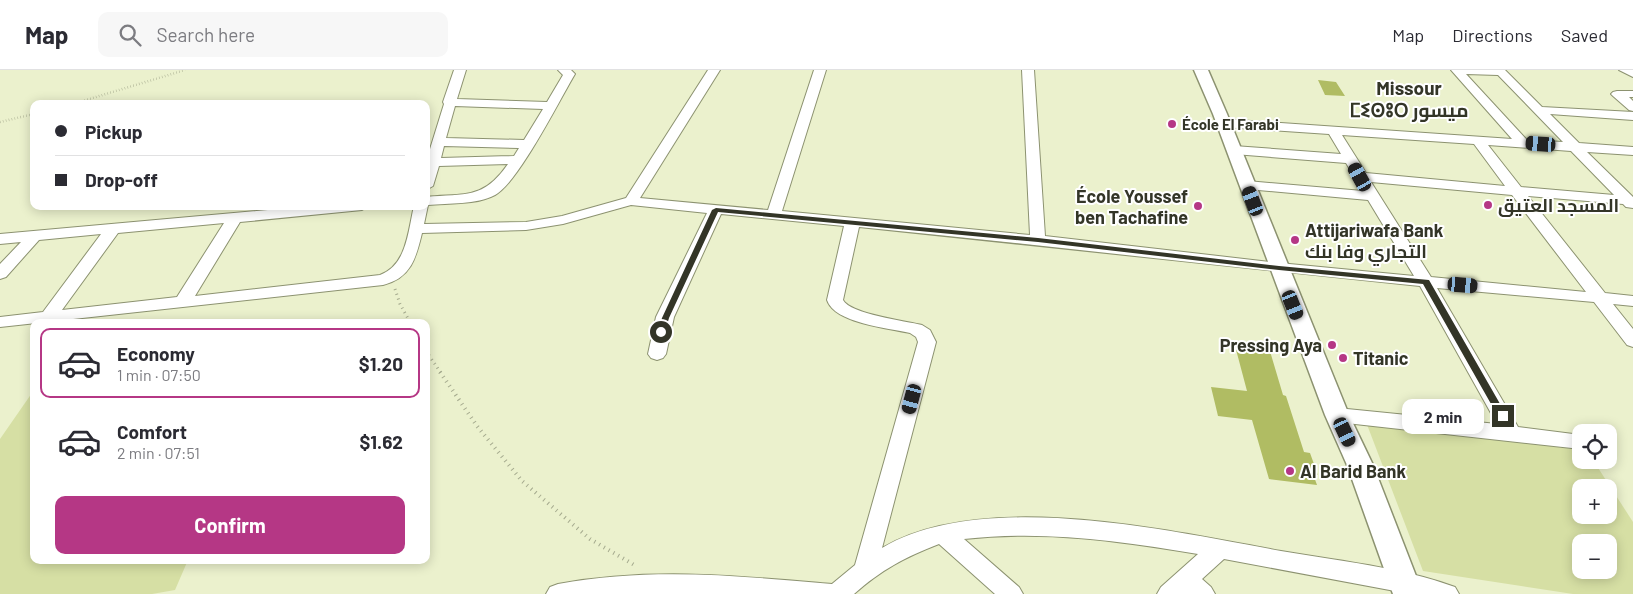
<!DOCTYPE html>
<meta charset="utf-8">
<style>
:root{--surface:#fff;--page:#f7f7f7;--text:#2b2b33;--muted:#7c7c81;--line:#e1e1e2;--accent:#b53785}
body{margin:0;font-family:Barlow,Cairo,"Noto Sans Tifinagh",sans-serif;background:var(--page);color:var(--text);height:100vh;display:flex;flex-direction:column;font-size:19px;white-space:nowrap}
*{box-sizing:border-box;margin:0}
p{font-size:16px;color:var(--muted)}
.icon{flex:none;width:28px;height:28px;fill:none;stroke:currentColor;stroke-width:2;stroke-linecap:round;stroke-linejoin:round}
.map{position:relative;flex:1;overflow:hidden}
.drawer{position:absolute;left:30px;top:249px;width:400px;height:245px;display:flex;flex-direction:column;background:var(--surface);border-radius:10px;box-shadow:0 2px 12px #0003}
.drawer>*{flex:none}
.top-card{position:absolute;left:30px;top:30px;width:400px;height:110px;border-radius:10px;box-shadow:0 2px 12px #0003;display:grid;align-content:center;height:110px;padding:0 25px;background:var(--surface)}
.controls{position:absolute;left:1572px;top:354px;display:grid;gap:10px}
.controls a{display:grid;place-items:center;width:45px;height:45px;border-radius:10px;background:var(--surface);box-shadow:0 2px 12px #0003;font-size:25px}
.end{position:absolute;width:22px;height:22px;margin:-11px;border:6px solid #333527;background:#fff;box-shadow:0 0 0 2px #fff}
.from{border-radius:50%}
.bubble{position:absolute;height:35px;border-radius:10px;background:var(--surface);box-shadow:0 2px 12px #0003;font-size:16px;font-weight:700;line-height:35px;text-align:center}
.car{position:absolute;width:15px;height:30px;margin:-15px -8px;border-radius:6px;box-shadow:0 0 4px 1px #0007;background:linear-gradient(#222 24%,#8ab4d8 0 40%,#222 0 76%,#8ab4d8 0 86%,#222 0)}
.top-card b{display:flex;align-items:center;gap:18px;height:48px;font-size:19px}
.top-card b+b{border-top:1px solid var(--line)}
.top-card i{width:12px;height:12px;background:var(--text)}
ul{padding:9px 0 0;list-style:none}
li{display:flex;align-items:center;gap:15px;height:70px;margin:0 10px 8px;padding:0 15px;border:2px solid transparent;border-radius:10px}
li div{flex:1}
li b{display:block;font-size:19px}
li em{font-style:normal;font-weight:700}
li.selected{border-color:var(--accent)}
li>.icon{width:45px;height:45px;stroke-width:1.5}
.action{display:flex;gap:10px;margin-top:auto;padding:10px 25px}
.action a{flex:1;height:58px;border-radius:10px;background:var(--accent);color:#fff;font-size:20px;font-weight:700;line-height:58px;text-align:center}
header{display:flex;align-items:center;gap:30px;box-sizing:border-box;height:70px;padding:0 25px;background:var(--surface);border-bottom:1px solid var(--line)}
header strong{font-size:24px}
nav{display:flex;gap:28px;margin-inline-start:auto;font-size:18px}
.search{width:350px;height:45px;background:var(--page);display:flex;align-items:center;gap:12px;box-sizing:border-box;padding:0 18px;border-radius:10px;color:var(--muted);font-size:19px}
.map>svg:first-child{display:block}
</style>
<header>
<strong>Map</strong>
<div class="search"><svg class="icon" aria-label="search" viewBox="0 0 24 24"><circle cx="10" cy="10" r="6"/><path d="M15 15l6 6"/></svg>Search here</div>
<nav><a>Map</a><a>Directions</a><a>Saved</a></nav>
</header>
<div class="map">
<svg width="1633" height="524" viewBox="0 0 1633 524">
<rect width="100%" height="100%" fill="#ebf1cd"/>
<path fill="#d6dfa4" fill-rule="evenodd" d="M34,320V490H188L175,520L152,524H0V369Z
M1366,352L1581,380V390H1593L1633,452V524H1573L1423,501ZM1581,418H1609V445H1581ZM1581,472H1609V500H1581Z"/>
<path fill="#b0bc63" d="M1318,10L1336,12L1345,26L1325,25Z
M1234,272L1269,278L1283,325L1286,326L1304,382L1310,383L1318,405L1313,404L1317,415L1269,409L1252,350L1218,346L1211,317L1247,321Z"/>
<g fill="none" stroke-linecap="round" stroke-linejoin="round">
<defs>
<path id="minor" d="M454,0H466L457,29L547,32L563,5L558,0H571L575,4C560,29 518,113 495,125C476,135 449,133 428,135L424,154L526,152L562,146L626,128L708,0H720L640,128L768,140L814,0H826L782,141L1030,165L1022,0H1034L1045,166L1279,193L1414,206L1368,130L1247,119L1240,115L1247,111L1363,121L1346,93L1234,84L1228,80L1234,76L1341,84L1329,64L1223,57L1217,53L1223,49L1512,69L1451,0H1505L1542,37L1633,42V50L1550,44L1579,73L1633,77V85L1587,82L1633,127V138L1626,137L1623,134L1528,126L1605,223L1633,226V236L1613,234L1633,259V277L1627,275L1594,232L1437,218L1518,357L1581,365V379L1337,352L1330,350L1327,345L1330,340L1337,338L1497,354L1420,216C1233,198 1046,175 859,157L843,230C850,244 906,251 922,255L930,260L936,272L882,478C983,418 1171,461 1281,481C1339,491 1400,497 1455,517L1459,524H1411L1224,489L1202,509L1211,517L1215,524H1157L1161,517L1198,484C1120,471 1044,460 964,469L1019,517L1023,524H995L939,474C905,487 881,500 854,524H546L550,517L558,514C651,497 739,506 832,514L855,495L918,272L916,267L910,263C888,258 834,253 827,230L844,156L721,144L674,247L666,284L663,288L657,290L651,288L648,284L656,247L707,143L631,135L563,154L526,160L422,163C416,188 411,208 383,215L0,257V247L43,242L101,164L39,170L6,207L0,209V194L21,172L0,174V164L312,136H369L362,140L240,152L195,226L380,205C407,195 408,161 414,136H426V127C466,123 483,130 508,94L439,96L433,116L426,120V92L444,34L443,32ZM1466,4L1498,5L1563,72L1527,70ZM455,36L543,39L524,70L446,68ZM1342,65L1474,74L1505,116L1366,103ZM1488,75L1571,81L1614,125L1521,117ZM444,76L519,78L514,86L441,88ZM1371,112L1512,125L1586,222L1431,207ZM224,153L177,227L62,240L118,163Z
M1619,0H1633V7Z
M1617,21H1633V27H1629L1633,31V41L1629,40L1613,26L1611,24L1613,22Z"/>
<path id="major" d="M1194,0H1208L1227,44L1349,345L1373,395L1423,524H1393L1347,395L1325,345L1213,44Z"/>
</defs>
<use href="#minor" stroke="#8c9270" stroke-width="2"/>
<use href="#major" stroke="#8c9270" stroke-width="3"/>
<path stroke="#a5aa8e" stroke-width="2.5" stroke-dasharray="0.5 2.5" stroke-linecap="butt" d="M73,34L185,0
M0,52L34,44"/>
<path stroke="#a5aa8e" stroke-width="3" stroke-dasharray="1 4" stroke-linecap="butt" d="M395,219L400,234L410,252
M426,281L441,303"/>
<path stroke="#a5aa8e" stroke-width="4" stroke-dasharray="1 4.5" stroke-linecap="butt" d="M440,302L477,356L522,411L590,469L636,496"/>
<use href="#minor" fill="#fff" fill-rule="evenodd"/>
<use href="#major" fill="#fff" fill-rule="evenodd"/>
</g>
<path fill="#333527" d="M716,138L1038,168L1279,196L1429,210L1507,346L1506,348H1499L1423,214L1279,200L1038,172L718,142L669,248L665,262L658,264L657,262L662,248L712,140Z"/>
<g fill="#b53785" stroke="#fff" stroke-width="2">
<circle cx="1172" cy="54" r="5"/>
<circle cx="1488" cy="135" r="5"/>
<circle cx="1198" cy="136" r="5"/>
<circle cx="1295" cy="170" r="5"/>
<circle cx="1332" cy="275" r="5"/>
<circle cx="1343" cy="288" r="5"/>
<circle cx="1290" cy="401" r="5"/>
</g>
<g text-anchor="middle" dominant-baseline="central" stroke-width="4" stroke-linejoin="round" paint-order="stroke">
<g font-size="15" font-weight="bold" fill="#333527" stroke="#fff" text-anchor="start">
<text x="1182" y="54">École El Farabi</text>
</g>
<g font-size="18" font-weight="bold" fill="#333527" stroke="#fff" text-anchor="start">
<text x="1188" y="126" text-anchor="end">École Youssef<tspan x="1188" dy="21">ben Tachafine</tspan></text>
<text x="1498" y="135">المسجد العتيق</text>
<text x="1305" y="160">Attijariwafa Bank<tspan x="1305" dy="21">التجاري وفا بنك</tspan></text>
<text x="1322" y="275" text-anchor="end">Pressing Aya</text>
<text x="1353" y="288">Titanic</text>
<text x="1300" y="401">Al Barid Bank</text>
</g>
<g font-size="19" font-weight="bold" fill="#333527" stroke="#fff">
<text x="1409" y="17">Missour<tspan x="1409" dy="22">ⵎⵉⵙⵓⵔ ميسور</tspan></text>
</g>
</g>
</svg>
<div class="controls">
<a><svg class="icon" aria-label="locate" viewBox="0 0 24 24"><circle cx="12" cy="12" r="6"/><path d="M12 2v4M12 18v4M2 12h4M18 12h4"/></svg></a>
<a>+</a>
<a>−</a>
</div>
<i class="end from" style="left:661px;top:262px"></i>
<i class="end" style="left:1503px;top:346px"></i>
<div class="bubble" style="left:1402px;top:329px;width:82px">2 min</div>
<i class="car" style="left:1541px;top:74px;rotate:274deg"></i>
<i class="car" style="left:1360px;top:107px;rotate:331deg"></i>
<i class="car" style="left:1253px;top:131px;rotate:339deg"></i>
<i class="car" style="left:1463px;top:215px;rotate:95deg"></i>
<i class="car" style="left:1293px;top:235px;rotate:158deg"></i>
<i class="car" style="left:912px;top:329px;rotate:195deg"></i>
<i class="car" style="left:1345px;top:362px;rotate:155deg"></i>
<div class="top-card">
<b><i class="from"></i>Pickup</b>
<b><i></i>Drop-off</b>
</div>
<section class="drawer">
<ul>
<li class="selected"><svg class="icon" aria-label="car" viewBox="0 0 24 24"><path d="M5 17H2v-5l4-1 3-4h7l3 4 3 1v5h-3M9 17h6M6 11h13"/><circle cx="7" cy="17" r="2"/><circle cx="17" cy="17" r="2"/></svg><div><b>Economy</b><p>1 min · 07:50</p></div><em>$1.20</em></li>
<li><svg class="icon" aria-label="car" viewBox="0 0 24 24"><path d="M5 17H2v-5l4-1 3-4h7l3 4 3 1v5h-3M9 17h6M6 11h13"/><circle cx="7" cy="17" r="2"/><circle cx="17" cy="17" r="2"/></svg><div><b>Comfort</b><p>2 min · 07:51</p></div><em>$1.62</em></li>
</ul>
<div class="action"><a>Confirm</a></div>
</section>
</div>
